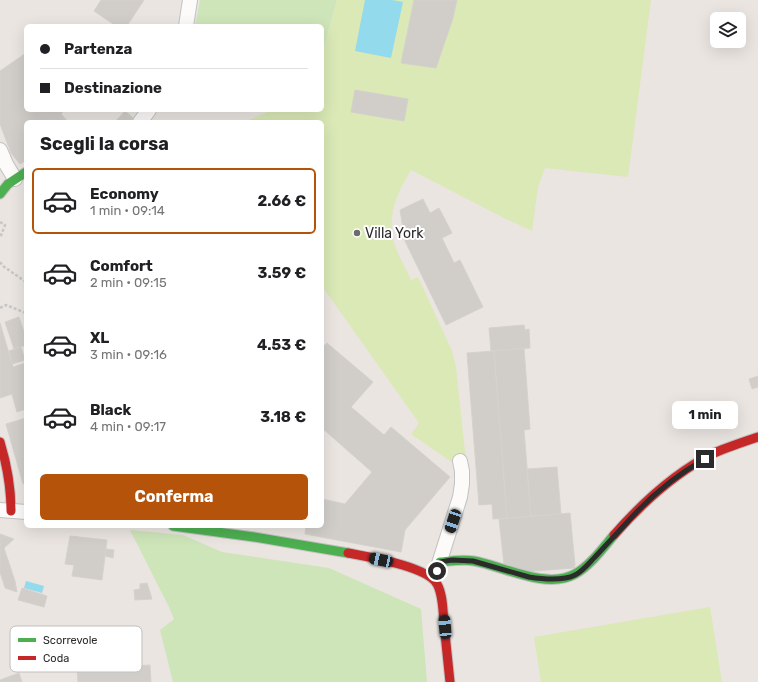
<!DOCTYPE html>
<html lang="it">
<meta charset="utf-8">
<style>
:root{--surface:#fff;--page:#f2f2f2;--text:#202124;--muted:#757577;--line:#e0e0e0;--accent:#b45309}
body{margin:0;font-family:Rubik,sans-serif;background:var(--page);color:var(--text);height:100vh;display:flex;flex-direction:column;font-size:15px;white-space:nowrap}
*{box-sizing:border-box;margin:0}
p{font-size:13px;color:var(--muted)}
.icon{flex:none;width:22px;height:22px;fill:none;stroke:currentColor;stroke-width:2;stroke-linecap:round;stroke-linejoin:round}
.map{position:relative;flex:1;overflow:hidden}
.drawer{position:absolute;left:24px;top:120px;width:300px;height:408px;display:flex;flex-direction:column;background:var(--surface);border-radius:6px;box-shadow:0 4px 16px #0002}
.drawer>*{flex:none}
.guide{position:absolute;left:24px;top:24px;width:300px;height:88px;border-radius:6px;box-shadow:0 4px 16px #0002;display:grid;align-content:center;height:88px;padding:0 16px;background:var(--surface)}
.fabs{position:absolute;left:710px;top:12px;display:grid;gap:8px}
.fabs a{display:grid;place-items:center;width:36px;height:36px;border-radius:6px;background:var(--surface);box-shadow:0 4px 16px #0002;font-size:20px}
.end{position:absolute;width:18px;height:18px;margin:-9px;border:5px solid #2b2b2b;background:#fff;box-shadow:0 0 0 2px #fff}
.from{border-radius:50%}
.bubble{position:absolute;height:28px;border-radius:6px;background:var(--surface);box-shadow:0 4px 16px #0002;font-size:13px;font-weight:700;line-height:28px;text-align:center}
.car{position:absolute;width:12px;height:24px;margin:-12px -6px;border-radius:5px;box-shadow:0 0 3px 1px #0007;background:linear-gradient(#222 24%,#8ab4d8 0 40%,#222 0 76%,#8ab4d8 0 86%,#222 0)}
.guide b{display:flex;align-items:center;gap:14px;height:38px;font-size:15px}
.guide b+b{border-top:1px solid var(--line)}
.guide i{width:10px;height:10px;background:var(--text)}
ul{padding:0;list-style:none}
li{display:flex;align-items:center;gap:12px;height:66px;margin:0 8px 6px;padding:0 8px;border:2px solid transparent;border-radius:6px}
li div{flex:1}
li b{display:block;font-size:15px}
li em{font-style:normal;font-weight:700}
li.selected{border-color:var(--accent)}
li>.icon{width:36px;height:36px;stroke-width:1.5}
h2{padding:0 16px;font-size:18px;line-height:48px}
.button{display:flex;gap:8px;margin-top:auto;padding:8px 16px}
.button a{flex:1;height:46px;border-radius:6px;background:var(--accent);color:#fff;font-size:16px;font-weight:700;line-height:46px;text-align:center}
.map>svg:first-child{display:block}
</style>
<div class="map">
<svg width="758" height="682" viewBox="0 0 758 682">
<rect width="100%" height="100%" fill="#eae5e0"/>
<path fill="#cee5b9" d="M200,0H337L323,51L322,59V26H195Z
M130,530L183,535L222,552L329,568L421,609L427,682H173L160,630L174,619L169,607Z"/>
<path fill="#dae9b6" d="M337,0H651L628,177L545,168L538,187L532,231L504,218L411,170C396,195 386,216 395,246C399,257 406,269 411,280L418,277L452,351L456,367L466,461L453,463L411,434L419,423L322,286V122H244L272,110H322L323,51Z
M710,607L722,682H541L534,637Z"/>
<path fill="#93daec" d="M365,0H392L403,2L391,58L355,51Z
M26,581L44,586L42,593L24,588Z"/>
<path fill="#d1ceca" stroke="#d5d1cd" d="M101,0H144L127,26H116L94,11Z
M414,0H457L453,18L436,68L401,63Z
M26,53V110H64L61,114L68,122H26V160L20,164L11,153L0,124V71Z
M355,90L408,99L404,121L351,112Z
M125,111L133,118L129,122H115Z
M423,199L430,213L439,208L452,233L442,238L454,263L460,260L483,307L446,325L405,241L400,210Z
M19,317L26,338V345L14,349L5,322Z
M0,323L13,367L26,363V409L17,412L12,394L0,398Z
M524,325L525,330L529,329L530,348L491,351L489,328Z
M327,343L373,382L351,407L384,435L391,427L450,477L405,530L401,552L305,534L306,526H322V499L345,504L372,472L322,428V348Z
M21,347L25,360L12,364L9,351Z
M524,348L530,429L524,430L531,516L507,518L494,351Z
M494,351L507,518L493,519L492,504L479,505L467,353Z
M758,376V387L752,389L749,379Z
M26,418V483L23,484L6,424Z
M557,467L561,514L531,516L527,469Z
M570,513L575,565L574,568L522,572L504,564L499,519Z
M0,534L14,539L4,548L15,581L17,592L5,588L0,572Z
M70,536L107,540L102,580L72,576L74,565L65,564Z
M106,549L114,550L113,558L105,556Z
M147,583L152,599L135,600L134,590L140,589V584Z
M22,588L47,596L44,607L18,600Z
M150,665L151,682H78L77,670Z
M19,673L22,682H0V680Z"/>
<g fill="none" stroke-linecap="round" stroke-linejoin="round">
<defs>
<path id="street" d="M186,26L190,0
M140,122L149,110
M0,150L6,164L15,179
M0,510L26,512
M437,570L460,497L462,484V471L460,461"/>
<path id="fast" d="M0,194L8,184L26,172
M173,526L254,537L348,553
M440,562C451,561 463,559 474,561C503,566 546,590 575,574C590,566 603,548 614,535"/>
<path id="jam" d="M0,442C7,465 11,487 11,511
M614,535C642,503 676,472 714,453C728,447 743,442 758,437
M348,553C368,557 427,566 437,584C443,594 443,612 444,624C446,643 448,663 450,682"/>
</defs>
<use href="#street" stroke="#c3c2c2" stroke-width="16"/>
<use href="#fast" stroke="#c3c2c2" stroke-width="11"/>
<use href="#jam" stroke="#c3c2c2" stroke-width="11"/>
<path stroke="#c6c6c6" stroke-width="2.5" stroke-dasharray="3 2" stroke-linecap="butt" d="M0,222L5,225L0,238
M0,262L3,266L26,282
M0,308L6,305L26,313"/>
<use href="#street" stroke="#fcfbfa" stroke-width="14"/>
<use href="#fast" stroke="#4caf50" stroke-width="9"/>
<use href="#jam" stroke="#c62828" stroke-width="9"/>
</g>
<g fill="none" stroke-linecap="round" stroke-linejoin="round">
<path stroke="#2b2b2b" stroke-width="5" d="M437,571L440,562L452,560L473,561L529,577C542,579 563,581 575,575C583,571 589,563 595,557C607,544 619,531 631,518C652,495 678,474 705,459"/>
</g>
<circle fill="#6e6c6a" stroke="#fff" stroke-width="1.5" cx="357" cy="233" r="4"/>
<g text-anchor="middle" dominant-baseline="central" stroke-width="4" stroke-linejoin="round" paint-order="stroke">
<g font-size="14" fill="#2b2b2b" stroke="#fff" text-anchor="start">
<text x="365" y="233">Villa York</text>
</g>
</g>
<rect x="10" y="626" width="132" height="46" rx="6" fill="#fff" stroke="#bfbfbf" stroke-width="1"/>
<rect x="18" y="638" width="18" height="4" fill="#4caf50"/>
<rect x="18" y="656" width="18" height="4" fill="#c62828"/>
<g font-size="11" fill="#2b2b2b">
<text x="43" y="644">Scorrevole</text>
<text x="43" y="662">Coda</text>
</g>
</svg>
<div class="fabs">
<a><svg class="icon" aria-label="layers" viewBox="0 0 24 24"><path d="M12 4l9 5-9 5-9-5zM3 14l9 5 9-5"/></svg></a>
</div>
<i class="end from" style="left:437px;top:571px"></i>
<i class="end" style="left:705px;top:459px"></i>
<div class="bubble" style="left:672px;top:401px;width:66px">1 min</div>
<i class="car" style="left:453px;top:521px;rotate:198deg"></i>
<i class="car" style="left:381px;top:560px;rotate:282deg"></i>
<i class="car" style="left:445px;top:627px;rotate:355deg"></i>
<div class="guide">
<b><i class="from"></i>Partenza</b>
<b><i></i>Destinazione</b>
</div>
<section class="drawer">
<h2>Scegli la corsa</h2>
<ul>
<li class="selected"><svg class="icon" aria-label="car" viewBox="0 0 24 24"><path d="M5 17H2v-5l4-1 3-4h7l3 4 3 1v5h-3M9 17h6M6 11h13"/><circle cx="7" cy="17" r="2"/><circle cx="17" cy="17" r="2"/></svg><div><b>Economy</b><p>1 min · 09:14</p></div><em>2.66 €</em></li>
<li><svg class="icon" aria-label="car" viewBox="0 0 24 24"><path d="M5 17H2v-5l4-1 3-4h7l3 4 3 1v5h-3M9 17h6M6 11h13"/><circle cx="7" cy="17" r="2"/><circle cx="17" cy="17" r="2"/></svg><div><b>Comfort</b><p>2 min · 09:15</p></div><em>3.59 €</em></li>
<li><svg class="icon" aria-label="car" viewBox="0 0 24 24"><path d="M5 17H2v-5l4-1 3-4h7l3 4 3 1v5h-3M9 17h6M6 11h13"/><circle cx="7" cy="17" r="2"/><circle cx="17" cy="17" r="2"/></svg><div><b>XL</b><p>3 min · 09:16</p></div><em>4.53 €</em></li>
<li><svg class="icon" aria-label="car" viewBox="0 0 24 24"><path d="M5 17H2v-5l4-1 3-4h7l3 4 3 1v5h-3M9 17h6M6 11h13"/><circle cx="7" cy="17" r="2"/><circle cx="17" cy="17" r="2"/></svg><div><b>Black</b><p>4 min · 09:17</p></div><em>3.18 €</em></li>
</ul>
<div class="button"><a>Conferma</a></div>
</section>
</div>
